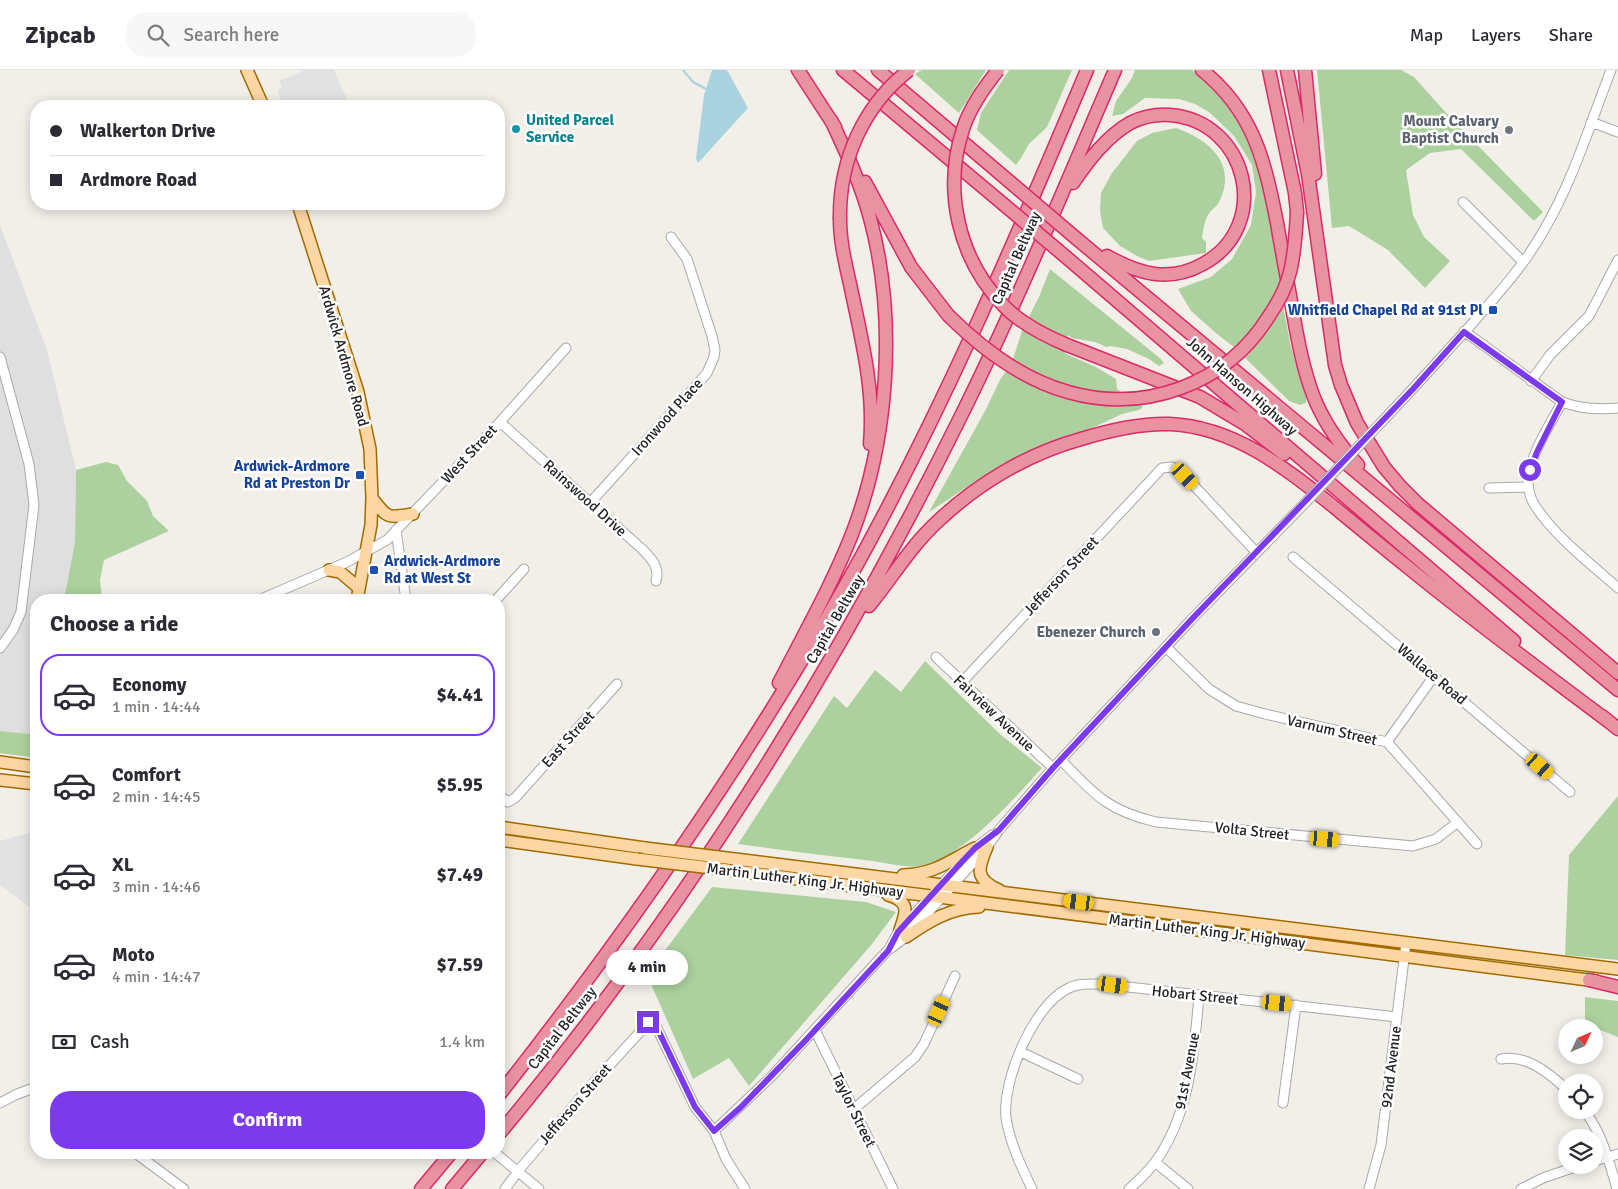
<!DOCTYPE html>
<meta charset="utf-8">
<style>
:root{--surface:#fff;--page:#f7f7f7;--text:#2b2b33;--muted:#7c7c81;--line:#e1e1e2;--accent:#7c3aed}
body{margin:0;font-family:Signika,sans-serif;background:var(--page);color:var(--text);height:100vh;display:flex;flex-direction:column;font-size:19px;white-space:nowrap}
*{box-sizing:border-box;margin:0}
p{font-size:16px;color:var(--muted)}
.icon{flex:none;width:28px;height:28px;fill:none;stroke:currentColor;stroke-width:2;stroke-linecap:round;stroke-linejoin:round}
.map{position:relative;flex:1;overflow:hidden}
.details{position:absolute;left:30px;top:524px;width:475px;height:565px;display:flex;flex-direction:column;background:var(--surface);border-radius:20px;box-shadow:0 2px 12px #0003}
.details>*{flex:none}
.hud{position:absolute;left:30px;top:30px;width:475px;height:110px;border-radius:20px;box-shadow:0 2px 12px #0003;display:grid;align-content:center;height:110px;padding:0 20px;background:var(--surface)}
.needle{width:32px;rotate:46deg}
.tools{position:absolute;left:1558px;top:949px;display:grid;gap:10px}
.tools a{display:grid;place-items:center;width:45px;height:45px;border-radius:50%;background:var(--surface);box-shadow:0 2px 12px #0003;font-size:25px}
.end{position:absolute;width:22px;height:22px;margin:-11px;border:6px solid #7c3aed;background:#fff;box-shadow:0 0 0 2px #fff}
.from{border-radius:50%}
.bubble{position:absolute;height:35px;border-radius:18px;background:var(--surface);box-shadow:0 2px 12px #0003;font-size:16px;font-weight:700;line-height:35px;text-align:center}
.car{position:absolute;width:15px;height:30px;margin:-15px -8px;border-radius:6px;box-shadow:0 0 4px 1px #0007;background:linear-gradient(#f5c518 24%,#345 0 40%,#f5c518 0 76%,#345 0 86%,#f5c518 0)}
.hud b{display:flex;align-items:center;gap:18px;height:48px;font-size:19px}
.hud b+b{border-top:1px solid var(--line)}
.hud i{width:12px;height:12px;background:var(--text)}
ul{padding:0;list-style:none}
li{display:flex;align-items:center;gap:15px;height:82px;margin:0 10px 8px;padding:0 10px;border:2px solid transparent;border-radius:20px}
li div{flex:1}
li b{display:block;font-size:19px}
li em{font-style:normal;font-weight:700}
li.on{border-color:var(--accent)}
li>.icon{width:45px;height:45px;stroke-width:1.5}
h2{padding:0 20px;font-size:22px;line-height:60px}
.pay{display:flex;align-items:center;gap:12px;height:55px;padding:0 20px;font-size:19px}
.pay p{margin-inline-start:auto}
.button{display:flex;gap:10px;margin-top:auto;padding:10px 20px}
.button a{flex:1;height:58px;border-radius:20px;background:var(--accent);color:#fff;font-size:20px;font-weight:700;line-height:58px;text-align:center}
header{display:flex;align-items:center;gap:30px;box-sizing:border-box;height:70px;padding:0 25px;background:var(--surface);border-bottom:1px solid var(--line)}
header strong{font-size:24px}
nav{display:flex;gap:28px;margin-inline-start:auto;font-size:18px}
.search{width:350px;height:45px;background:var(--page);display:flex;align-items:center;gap:12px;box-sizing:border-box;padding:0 18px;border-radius:20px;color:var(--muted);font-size:19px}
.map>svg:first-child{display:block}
</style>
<header>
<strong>Zipcab</strong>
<div class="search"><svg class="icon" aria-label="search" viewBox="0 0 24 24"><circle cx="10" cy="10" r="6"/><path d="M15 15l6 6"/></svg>Search here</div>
<nav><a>Map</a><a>Layers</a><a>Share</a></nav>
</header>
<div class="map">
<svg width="1618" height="1119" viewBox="0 0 1618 1119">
<rect width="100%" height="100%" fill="#f2efe9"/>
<path fill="#e0dfdf" d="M0,155L47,280L76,400L75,472L64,530H36V654L29,664L0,661Z"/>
<path fill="#add19e" d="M922,0H986L959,43L915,4Z
M1009,0H1072L1047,57L1029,74L1021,88L1016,95L977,60L981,43Z
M1135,0H1192L1218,20L1235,41L1250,69L1271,142L1284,242L1291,277L1306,328V333L1300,335L1289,331L1234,277L1217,264L1191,241L1178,219L1211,207L1232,189L1251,155L1256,122L1252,95L1234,66L1209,42L1195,34L1179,29L1145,28L1123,44L1112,46L1116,31L1132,8Z
M1317,0H1401L1414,7L1448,45L1543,142L1534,151L1461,79L1430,83L1406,100L1413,145L1424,167L1450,191L1425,218L1388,180L1349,156L1332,158Z
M1176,58C1210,70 1239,95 1218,134C1216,137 1212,139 1210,142C1205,148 1203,161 1202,168L1206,172V183L1149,191L1137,186L1120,176L1103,158L1100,141L1101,123L1112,103L1137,71L1152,63Z
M1050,199L1161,289L1164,293L1159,296L1149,289L1127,279L1111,276L1106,277L1095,272L1072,268L1068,265L1065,269L1063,280L1066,284L1096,297L1116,309L1117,319C1127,327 1134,326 1143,337L1139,340L1122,344L1086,361L1066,367L992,401L929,442L985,341L1001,308L1011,295L1023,258L1039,227Z
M106,392L118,395L127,411L147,431L153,446L169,461L104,490L100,510L102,530H64L75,472L76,400Z
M925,591L1001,665L1042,698C1014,729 961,790 919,796C906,798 886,793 873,791C828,786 783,780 738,774L834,626L847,638L875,600L901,622Z
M36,654V688L0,683V661L29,664Z
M1618,726V890L1565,885L1569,785Z
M712,817L866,832L896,842L872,874L749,1016L729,988L693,1009L647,905Z
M1585,927L1618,931V967L1585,954Z"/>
<path fill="#e2e2e2" d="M305,0H334L350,36H284L277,20L282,17L279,11Z
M36,761V842L0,815V771Z"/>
<path fill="#aad3df" d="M712,0H727L748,38L698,93L696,89L704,25Z"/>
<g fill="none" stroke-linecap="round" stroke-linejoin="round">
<path stroke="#aad3df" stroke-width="2" d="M683,0L693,12L706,19"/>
<defs>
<path id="minor" d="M1591,52L1618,62
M1463,132L1523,192
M1464,261L1562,332C1581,339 1598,340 1618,338
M0,287L29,394L34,435L21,542L13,560L0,578
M1531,311L1550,285L1589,246L1618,190
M1562,332C1551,353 1532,381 1529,405C1527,415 1529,425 1534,434C1553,465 1591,494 1618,518
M500,352L642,479C651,488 660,497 656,511
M1373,361C1406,327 1438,291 1470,256C1497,225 1524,196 1544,160C1573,111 1590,54 1611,0
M1489,418L1528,417
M590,433L701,310L707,303L714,287L715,280L712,266L687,189L671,167
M396,460L406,530
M1293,487L1570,722
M259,530L347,492L387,470L500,352L566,278
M496,530L524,499
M1166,577L1209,619L1236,636L1265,644L1387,672L1477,774
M936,587L1053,698
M962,612L1162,398L1172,397L1185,406L1256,482
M1387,672L1434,606
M1061,690C1094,724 1108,741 1156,752L1413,776L1436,769L1458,752
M499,725L508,732L515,728L617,614
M889,879L898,862L975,778L992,765
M815,960L893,1119
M1021,982L1078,1009
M1501,989C1526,984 1549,1003 1566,1019
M0,1033L15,1025L36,1017
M1283,1033L1296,935
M854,1039L915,987L924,974L955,906
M1584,1040C1602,1063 1609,1091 1617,1119
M714,1061L772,1006L887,881L906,867L987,777L999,760L1053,698L1191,550L1307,431
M134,1082L184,1119
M494,1082L539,1119
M1594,1091L1618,1084
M1155,1092L1188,1119
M505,1119L518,1101L588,1019L649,952L656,956L695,1037L714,1061L726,1089L745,1119
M1032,1119C1021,1096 1010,1073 1006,1048C1002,1011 1033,936 1067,919C1077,913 1089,914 1101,914L1397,947
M1129,1119C1138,1111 1148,1102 1156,1091C1190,1043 1194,983 1199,926
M1369,1119L1381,1075L1406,873
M1521,1119L1543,1108L1581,1095"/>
<path id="major" d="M247,0L263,36
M298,134L358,322L370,379L372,428L371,455L357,530
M372,428C388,449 387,448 413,444
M329,500L340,502L359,518
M0,692L36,697
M0,710L36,714
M499,757L645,778
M499,770L637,789
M987,777C978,798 974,809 999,820
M735,789L1618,899
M728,800L1596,911
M903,805C935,804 949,791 975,778
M888,825C911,832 906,842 900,860
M906,867C929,851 950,838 979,837"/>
<path id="highway" d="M798,0L835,57
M843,0L1002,133
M878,0L1010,112
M1202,0C1254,42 1265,92 1277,153C1282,183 1288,213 1293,243C1298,271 1303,298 1313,325C1323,351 1339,374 1358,395
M1269,0L1295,123L1297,142
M1287,0L1308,104L1335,295L1341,315L1357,353L1384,397L1400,416L1418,434L1618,603
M1305,0L1315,104
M865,112L911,197L948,245
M1073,113C1088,91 1106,67 1130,53C1142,47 1156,44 1170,45C1248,51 1273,156 1203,194C1169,213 1139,204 1107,186
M840,149C840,171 845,192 850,214C861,267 875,319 870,374
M1077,169L1618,620
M1066,187L1514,571
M1067,275L1200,327L1245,354L1284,384
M869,536C892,508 910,477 937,452C977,414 1027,384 1081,369C1110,360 1140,353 1170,354C1234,357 1284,397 1333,436C1358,457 1384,478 1410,499C1474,551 1541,601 1608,651
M779,613C804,564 832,515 852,464C889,368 897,248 870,148C861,114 846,82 831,50
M1602,646L1618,659
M1589,910L1618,917
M499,1025C626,864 743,696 844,518C938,351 1013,176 1087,0
M499,1064C682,845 835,601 961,346C1017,233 1065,116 1115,0
M421,1119L452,1082
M452,1119L483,1082"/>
</defs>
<use href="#minor" stroke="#a9a9a9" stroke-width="11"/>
<use href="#major" stroke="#a06b00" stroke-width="14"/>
<use href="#highway" stroke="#dc2a67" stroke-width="15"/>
<use href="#minor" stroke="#fff" stroke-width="9"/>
<use href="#major" stroke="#fcd6a4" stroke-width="11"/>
<use href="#highway" stroke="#e892a2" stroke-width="12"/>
<defs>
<path id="minor-bridge" d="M1307,431L1373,361"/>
<path id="major-bridge" d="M645,778L735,789
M637,789L728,800"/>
<path id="highway-bridge" d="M998,0C984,18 970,37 963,59C943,120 958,188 1003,235C1020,253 1043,265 1067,275
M1010,112L1077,169
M1002,133L1066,187
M840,149C839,91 863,36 909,0
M948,245C981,278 1022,309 1068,322C1145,344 1227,314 1269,246C1278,233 1286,218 1290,202C1295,182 1296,162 1297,142"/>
</defs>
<use href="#minor-bridge" stroke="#a9a9a9" stroke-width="11" stroke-linecap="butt"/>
<use href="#major-bridge" stroke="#a06b00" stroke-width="14" stroke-linecap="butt"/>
<use href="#highway-bridge" stroke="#dc2a67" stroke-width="15" stroke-linecap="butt"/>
<use href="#minor-bridge" stroke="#fff" stroke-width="9"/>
<use href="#major-bridge" stroke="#fcd6a4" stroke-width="11"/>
<use href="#highway-bridge" stroke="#e892a2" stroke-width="12"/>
</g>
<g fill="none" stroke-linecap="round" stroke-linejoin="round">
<path stroke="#7c3aed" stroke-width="6" d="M648,952L654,954L659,962L695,1037L714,1061L740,1038L805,971L888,881L898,862L959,795L975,778L999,760L1053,698L1191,550L1413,319L1464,262L1562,332L1537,382L1530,400"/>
</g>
<circle fill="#0f9aa8" stroke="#fff" stroke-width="2" cx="516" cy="59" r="5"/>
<g fill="#6b7280" stroke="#fff" stroke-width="2">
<circle cx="1509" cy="60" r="5"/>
<circle cx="1156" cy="562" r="5"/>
</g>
<g fill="#1a4fb4" stroke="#fff" stroke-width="2">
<rect x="1488" y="235" width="10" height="10" rx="2.5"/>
<rect x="355" y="400" width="10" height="10" rx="2.5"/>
<rect x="369" y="495" width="10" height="10" rx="2.5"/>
</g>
<g text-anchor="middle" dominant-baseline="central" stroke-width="5" stroke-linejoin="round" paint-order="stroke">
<g font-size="15" font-weight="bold" fill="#0d838f" stroke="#fff" text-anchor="start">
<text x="526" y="50">United Parcel<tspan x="526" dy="17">Service</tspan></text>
</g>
<g font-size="15" font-weight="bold" fill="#5b616d" stroke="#fff" text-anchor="end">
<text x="1499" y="51">Mount Calvary<tspan x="1499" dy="17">Baptist Church</tspan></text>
<text x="1146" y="562">Ebenezer Church</text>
</g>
<g font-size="15" fill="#222" stroke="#fff">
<text transform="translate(1016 188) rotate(-66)">Capital Beltway</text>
<text transform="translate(344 286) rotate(74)">Ardwick Ardmore Road</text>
<text transform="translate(1242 316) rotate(41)">John Hanson Highway</text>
<text transform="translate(667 347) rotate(-48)">Ironwood Place</text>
<text transform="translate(469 384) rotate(-47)">West Street</text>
<text transform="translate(585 428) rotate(42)">Rainswood Drive</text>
<text transform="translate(1061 506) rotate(-47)">Jefferson Street</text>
<text transform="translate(835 549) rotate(-60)">Capital Beltway</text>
<text transform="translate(1432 604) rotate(40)">Wallace Road</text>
<text transform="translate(994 643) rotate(43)">Fairview Avenue</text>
<text transform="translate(1332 660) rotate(13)">Varnum Street</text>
<text transform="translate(568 669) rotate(-48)">East Street</text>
<text transform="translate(1252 761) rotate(6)">Volta Street</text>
<text transform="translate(805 810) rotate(7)">Martin Luther King Jr. Highway</text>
<text transform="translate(1207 861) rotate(7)">Martin Luther King Jr. Highway</text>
<text transform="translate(1195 925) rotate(6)">Hobart Street</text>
<text transform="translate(562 958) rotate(-52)">Capital Beltway</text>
<text transform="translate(1391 997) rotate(-83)">92nd Avenue</text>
<text transform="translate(1187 1001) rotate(-79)">91st Avenue</text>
<text transform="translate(575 1034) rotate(-49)">Jefferson Street</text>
<text transform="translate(854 1040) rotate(64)">Taylor Street</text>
</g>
<g font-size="15" font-weight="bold" fill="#164399" stroke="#fff" text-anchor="end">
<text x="1483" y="240">Whitfield Chapel Rd at 91st Pl</text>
<text x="350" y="396">Ardwick-Ardmore<tspan x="350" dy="17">Rd at Preston Dr</tspan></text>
<text x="384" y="491" text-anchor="start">Ardwick-Ardmore<tspan x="384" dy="17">Rd at West St</tspan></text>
</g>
</g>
</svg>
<div class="tools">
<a><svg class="needle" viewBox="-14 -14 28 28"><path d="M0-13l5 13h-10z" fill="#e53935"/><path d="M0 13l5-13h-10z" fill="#7c7c81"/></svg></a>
<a><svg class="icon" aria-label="locate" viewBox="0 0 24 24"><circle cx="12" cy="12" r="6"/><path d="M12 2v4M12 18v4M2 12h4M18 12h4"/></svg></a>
<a><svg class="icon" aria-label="layers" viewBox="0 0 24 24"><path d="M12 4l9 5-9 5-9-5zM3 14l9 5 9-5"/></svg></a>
</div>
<i class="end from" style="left:1530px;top:400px"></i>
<i class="end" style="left:648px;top:952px"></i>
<div class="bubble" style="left:606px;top:880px;width:82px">4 min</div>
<i class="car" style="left:1185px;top:406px;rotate:137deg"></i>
<i class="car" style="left:1540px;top:696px;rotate:131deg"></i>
<i class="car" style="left:1325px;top:769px;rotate:95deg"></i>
<i class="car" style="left:1079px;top:832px;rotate:277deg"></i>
<i class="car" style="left:1113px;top:915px;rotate:98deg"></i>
<i class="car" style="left:1277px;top:933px;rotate:96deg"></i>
<i class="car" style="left:939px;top:941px;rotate:24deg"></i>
<div class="hud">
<b><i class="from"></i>Walkerton Drive</b>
<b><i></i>Ardmore Road</b>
</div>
<section class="details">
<h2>Choose a ride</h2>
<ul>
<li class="on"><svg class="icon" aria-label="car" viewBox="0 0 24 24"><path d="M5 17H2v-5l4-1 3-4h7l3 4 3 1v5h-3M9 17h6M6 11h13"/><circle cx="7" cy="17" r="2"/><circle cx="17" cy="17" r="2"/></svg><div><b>Economy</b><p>1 min · 14:44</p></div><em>$4.41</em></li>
<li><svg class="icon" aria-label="car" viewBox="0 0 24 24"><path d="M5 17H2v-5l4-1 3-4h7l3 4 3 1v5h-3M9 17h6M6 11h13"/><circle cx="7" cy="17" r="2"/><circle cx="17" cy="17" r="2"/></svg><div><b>Comfort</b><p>2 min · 14:45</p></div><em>$5.95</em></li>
<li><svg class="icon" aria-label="car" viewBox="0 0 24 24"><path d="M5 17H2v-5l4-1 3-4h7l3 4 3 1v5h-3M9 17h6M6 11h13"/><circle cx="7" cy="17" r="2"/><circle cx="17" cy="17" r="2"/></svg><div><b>XL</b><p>3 min · 14:46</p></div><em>$7.49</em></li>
<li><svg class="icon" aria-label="car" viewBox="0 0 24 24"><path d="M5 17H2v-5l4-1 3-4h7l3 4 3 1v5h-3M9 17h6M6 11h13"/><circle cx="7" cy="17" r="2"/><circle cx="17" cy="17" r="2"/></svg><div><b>Moto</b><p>4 min · 14:47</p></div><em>$7.59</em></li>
</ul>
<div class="pay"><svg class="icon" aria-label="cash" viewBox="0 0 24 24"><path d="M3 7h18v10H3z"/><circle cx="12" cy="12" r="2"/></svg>Cash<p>1.4 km</p></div>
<div class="button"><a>Confirm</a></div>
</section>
</div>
